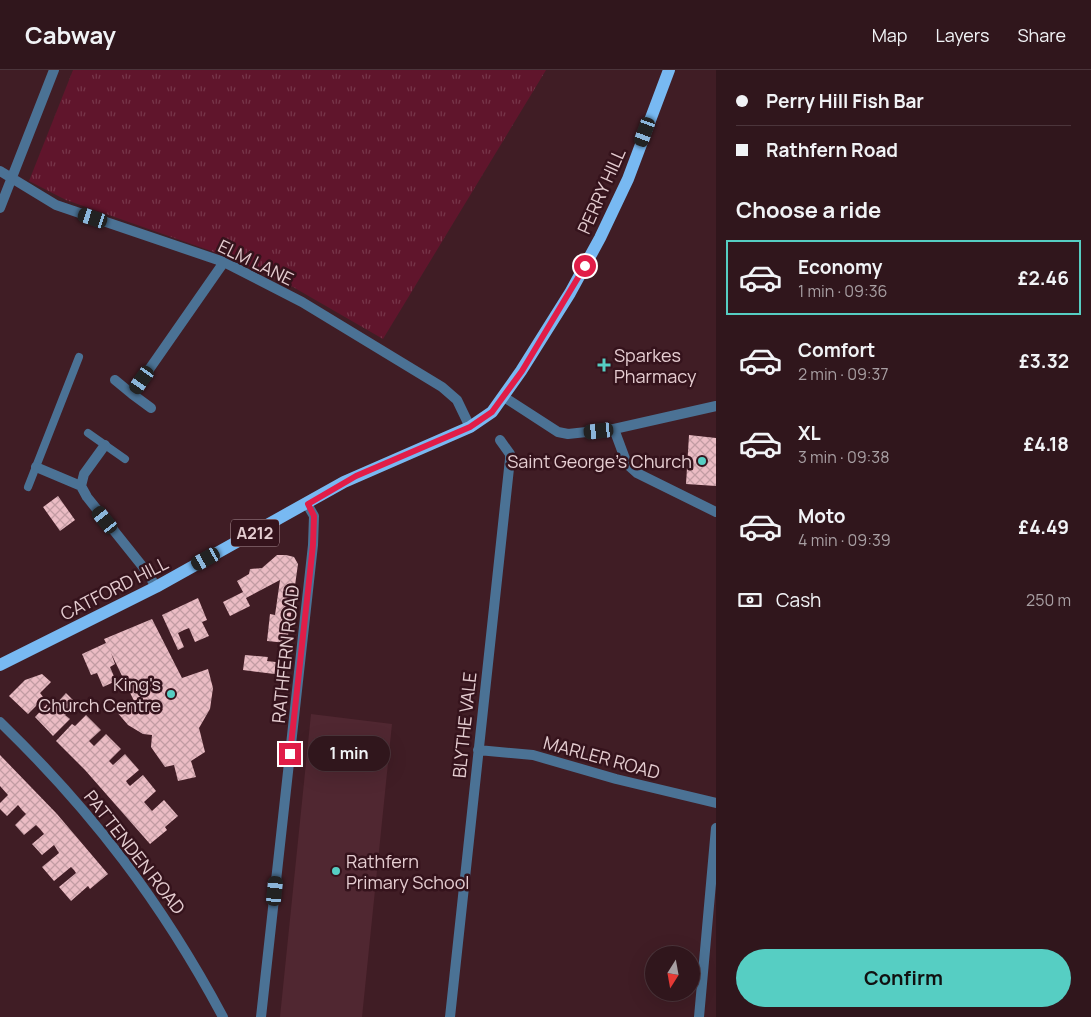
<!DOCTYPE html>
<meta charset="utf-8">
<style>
:root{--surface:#30161c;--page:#3c2329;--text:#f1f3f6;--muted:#a89fa3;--line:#4b353b;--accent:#56cec3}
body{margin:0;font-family:Manrope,sans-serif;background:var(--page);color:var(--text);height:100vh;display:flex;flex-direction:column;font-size:19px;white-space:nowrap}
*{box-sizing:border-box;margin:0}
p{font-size:16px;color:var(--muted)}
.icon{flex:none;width:28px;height:28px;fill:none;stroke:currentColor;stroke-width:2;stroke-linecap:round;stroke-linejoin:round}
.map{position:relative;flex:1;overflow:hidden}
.details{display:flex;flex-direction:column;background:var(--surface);width:375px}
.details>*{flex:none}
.guide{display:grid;align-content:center;height:110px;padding:0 20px;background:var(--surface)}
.needle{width:32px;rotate:191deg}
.fabs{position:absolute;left:645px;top:876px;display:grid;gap:10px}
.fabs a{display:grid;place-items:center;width:55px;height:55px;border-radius:50%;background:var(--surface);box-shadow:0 5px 20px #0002,0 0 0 1px var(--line);font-size:25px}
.end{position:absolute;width:22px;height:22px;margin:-11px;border:6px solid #e11d48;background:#fff;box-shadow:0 0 0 2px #fff}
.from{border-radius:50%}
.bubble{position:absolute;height:35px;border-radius:18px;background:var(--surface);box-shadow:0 5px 20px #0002,0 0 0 1px var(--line);font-size:16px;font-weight:700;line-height:35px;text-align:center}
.car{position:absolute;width:15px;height:30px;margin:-15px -8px;border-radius:6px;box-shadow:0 0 4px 1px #0007;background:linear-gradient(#222 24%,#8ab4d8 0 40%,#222 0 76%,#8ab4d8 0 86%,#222 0)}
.guide b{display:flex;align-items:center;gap:18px;height:48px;font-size:19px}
.guide b+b{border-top:1px solid var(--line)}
.guide i{width:12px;height:12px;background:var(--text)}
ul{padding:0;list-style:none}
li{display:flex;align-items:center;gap:15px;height:75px;margin:0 10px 8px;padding:0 10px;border:2px solid transparent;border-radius:0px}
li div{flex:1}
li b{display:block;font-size:19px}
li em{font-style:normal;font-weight:700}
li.active{border-color:var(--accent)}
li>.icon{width:45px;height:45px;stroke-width:1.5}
h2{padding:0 20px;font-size:22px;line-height:60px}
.pay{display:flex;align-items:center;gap:12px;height:55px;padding:0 20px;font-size:19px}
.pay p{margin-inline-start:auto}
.cta{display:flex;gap:10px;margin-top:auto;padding:10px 20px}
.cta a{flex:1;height:58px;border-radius:30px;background:var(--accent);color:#111;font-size:20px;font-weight:700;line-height:58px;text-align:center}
header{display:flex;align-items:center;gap:30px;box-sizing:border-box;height:70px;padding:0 25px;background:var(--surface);border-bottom:1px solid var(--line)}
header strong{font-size:24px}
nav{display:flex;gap:28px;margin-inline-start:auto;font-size:18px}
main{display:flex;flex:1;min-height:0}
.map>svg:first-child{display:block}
</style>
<header>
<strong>Cabway</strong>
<nav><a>Map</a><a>Layers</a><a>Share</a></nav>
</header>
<main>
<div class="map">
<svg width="716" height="947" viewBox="0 0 716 947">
<defs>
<pattern id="park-tufts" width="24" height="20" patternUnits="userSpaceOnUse" patternTransform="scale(1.25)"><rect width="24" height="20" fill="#60152c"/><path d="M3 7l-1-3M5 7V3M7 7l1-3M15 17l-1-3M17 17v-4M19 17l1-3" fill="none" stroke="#77364a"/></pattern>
<pattern id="building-cross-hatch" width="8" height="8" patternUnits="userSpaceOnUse" patternTransform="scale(1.25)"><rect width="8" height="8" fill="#ebbcc4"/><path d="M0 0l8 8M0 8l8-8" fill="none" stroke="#c29ca3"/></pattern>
</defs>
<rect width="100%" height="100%" fill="#401d25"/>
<path fill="#502731" d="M311,644L392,654L362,947H280Z"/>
<path fill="url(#park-tufts)" d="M73,0H546L383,269L293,217L234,189L66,130L29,111Z"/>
<path fill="url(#building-cross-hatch)" d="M689,365L716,368V416L686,414Z
M58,426L75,450L60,461L43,437Z
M277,485H286L294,487L298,494L287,573L267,571L270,544L275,545L280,510L246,528L250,536L230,546L223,532L243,522L237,511L249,504L250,499L262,498Z
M198,528L207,550L202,552L209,566L195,572L189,558L184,560L178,563L184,577L178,580L162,545Z
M152,549L182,608L208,599L213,618L210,639L199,658L205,682L191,691L196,707L178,711L174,695L165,697L151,677L152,665L143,664L128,655L116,641L134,631L111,583L115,594L110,597L116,611L103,617L97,603L91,605L82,584L106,573L104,569Z
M245,585L268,587L267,591L284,593L283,605L243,600Z
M42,604L51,612L40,623L44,628L28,644L9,626L25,610Z
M66,623L76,633L65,645L70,649L53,666L35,647L50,631L55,635Z
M86,645L101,660L89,671L94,676L106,664L121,679L109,691L113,695L125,684L139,700L126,711L128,714L130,716L143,705L156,721L144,732L152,741L164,730L178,746L165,757L167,760L150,774L85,700L56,671L72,654L75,656Z
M0,685L57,744L108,804L90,819L88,816L71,831L59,817L76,803L74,800L71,797L54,811L42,797L59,783L54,775L42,785L32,774L44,764L40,759L36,755L24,765L15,755L26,744L22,740L18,735L7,746L0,739V733L8,725L0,716Z"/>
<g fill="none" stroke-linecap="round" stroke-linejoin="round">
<path stroke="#4b7295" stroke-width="8" d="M88,363L125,389
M28,417L79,287"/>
<path stroke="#4b7295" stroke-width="10" d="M0,101L56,135L224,192L302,232L442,317L457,330L470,357
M0,138L54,0
M115,310L132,324L224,192
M132,324L151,338
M614,359L627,394L637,403L716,442
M105,375L84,404L81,416L87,427L147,502L156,517
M36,397L81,416
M0,652C93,742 162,833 223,947
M478,680L533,685L616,709L716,733
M261,947L313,475L314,446L307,434
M450,947L510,389V384L500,370
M699,947L716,758"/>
<path stroke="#4b7295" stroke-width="10" d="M504,327L558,362L568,364L614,359L716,336"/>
<path stroke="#78b9f2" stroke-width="12" d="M0,595L156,517L344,412L470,357L492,342L521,301L570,223L600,168L628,109L669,0"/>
</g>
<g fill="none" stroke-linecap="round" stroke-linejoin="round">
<path stroke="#e11d48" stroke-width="6" d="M290,684L313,475L314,446L308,434L356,406L470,357L492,342L522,301L585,196"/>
</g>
<g fill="#56cec3" stroke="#35131c" stroke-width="2">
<path d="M601.5 287.5h5v5h5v5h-5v5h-5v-5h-5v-5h5z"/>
<circle cx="702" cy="391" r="5"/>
<circle cx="171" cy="624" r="5"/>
<circle cx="336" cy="801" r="5"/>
</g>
<g text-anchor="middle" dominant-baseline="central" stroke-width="5" stroke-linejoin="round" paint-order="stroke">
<rect fill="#35131c" stroke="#b0959b" stroke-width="1" x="231" y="449.5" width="48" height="27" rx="4"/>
<g font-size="16" font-weight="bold" fill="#e5cdd1">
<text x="255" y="463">A212</text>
</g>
<g font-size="18" fill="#e5cdd1" stroke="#35131c">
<text transform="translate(601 121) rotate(-66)">PERRY HILL</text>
<text transform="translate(256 192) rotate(26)">ELM LANE</text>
<text transform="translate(114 518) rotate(-27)">CATFORD HILL</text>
<text transform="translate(285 584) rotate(-84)">RATHFERN ROAD</text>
<text transform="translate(464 655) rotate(-84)">BLYTHE VALE</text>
<text transform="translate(602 687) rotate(15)">MARLER ROAD</text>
<text transform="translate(135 782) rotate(52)">PATTENDEN ROAD</text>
</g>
<g font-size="18" fill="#e5cdd1" stroke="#35131c" text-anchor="start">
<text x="614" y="285">Sparkes<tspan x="614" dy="21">Pharmacy</tspan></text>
<text x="692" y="391" text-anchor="end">Saint George's Church</text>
<text x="161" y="614" text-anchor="end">King's<tspan x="161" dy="21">Church Centre</tspan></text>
<text x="346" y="791">Rathfern<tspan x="346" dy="21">Primary School</tspan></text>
</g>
</g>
</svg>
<div class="fabs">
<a><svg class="needle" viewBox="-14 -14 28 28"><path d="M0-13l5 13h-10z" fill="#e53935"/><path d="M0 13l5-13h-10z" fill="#a89fa3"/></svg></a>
</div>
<i class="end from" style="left:585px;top:196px"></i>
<i class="end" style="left:290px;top:684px"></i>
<div class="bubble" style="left:308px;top:666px;width:82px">1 min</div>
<i class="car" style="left:645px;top:62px;rotate:200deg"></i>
<i class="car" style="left:93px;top:148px;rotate:288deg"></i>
<i class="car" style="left:142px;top:310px;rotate:215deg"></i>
<i class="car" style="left:599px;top:361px;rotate:264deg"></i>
<i class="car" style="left:105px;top:450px;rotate:321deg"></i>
<i class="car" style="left:206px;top:489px;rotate:241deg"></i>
<i class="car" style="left:275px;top:821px;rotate:6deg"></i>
</div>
<section class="details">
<div class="guide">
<b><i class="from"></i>Perry Hill Fish Bar</b>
<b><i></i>Rathfern Road</b>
</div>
<h2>Choose a ride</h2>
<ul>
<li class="active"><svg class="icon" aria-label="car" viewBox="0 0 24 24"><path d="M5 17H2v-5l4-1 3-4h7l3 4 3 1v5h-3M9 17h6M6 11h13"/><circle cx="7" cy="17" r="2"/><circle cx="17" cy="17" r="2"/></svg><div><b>Economy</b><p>1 min · 09:36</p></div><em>£2.46</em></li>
<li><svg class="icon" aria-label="car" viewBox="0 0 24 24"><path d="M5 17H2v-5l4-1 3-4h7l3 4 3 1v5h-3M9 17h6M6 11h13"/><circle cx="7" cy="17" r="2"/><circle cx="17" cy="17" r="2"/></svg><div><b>Comfort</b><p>2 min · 09:37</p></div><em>£3.32</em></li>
<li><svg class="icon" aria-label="car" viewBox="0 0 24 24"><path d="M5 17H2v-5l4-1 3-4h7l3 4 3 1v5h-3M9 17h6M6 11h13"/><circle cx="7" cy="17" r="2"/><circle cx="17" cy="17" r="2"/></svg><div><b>XL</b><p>3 min · 09:38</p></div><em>£4.18</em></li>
<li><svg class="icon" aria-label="car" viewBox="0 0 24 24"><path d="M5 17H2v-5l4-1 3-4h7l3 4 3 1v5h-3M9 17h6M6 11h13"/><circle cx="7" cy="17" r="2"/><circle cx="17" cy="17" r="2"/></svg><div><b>Moto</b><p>4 min · 09:39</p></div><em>£4.49</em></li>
</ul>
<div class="pay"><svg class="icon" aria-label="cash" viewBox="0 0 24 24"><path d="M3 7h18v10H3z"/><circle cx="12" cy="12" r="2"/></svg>Cash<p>250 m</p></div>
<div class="cta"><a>Confirm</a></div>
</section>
</main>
